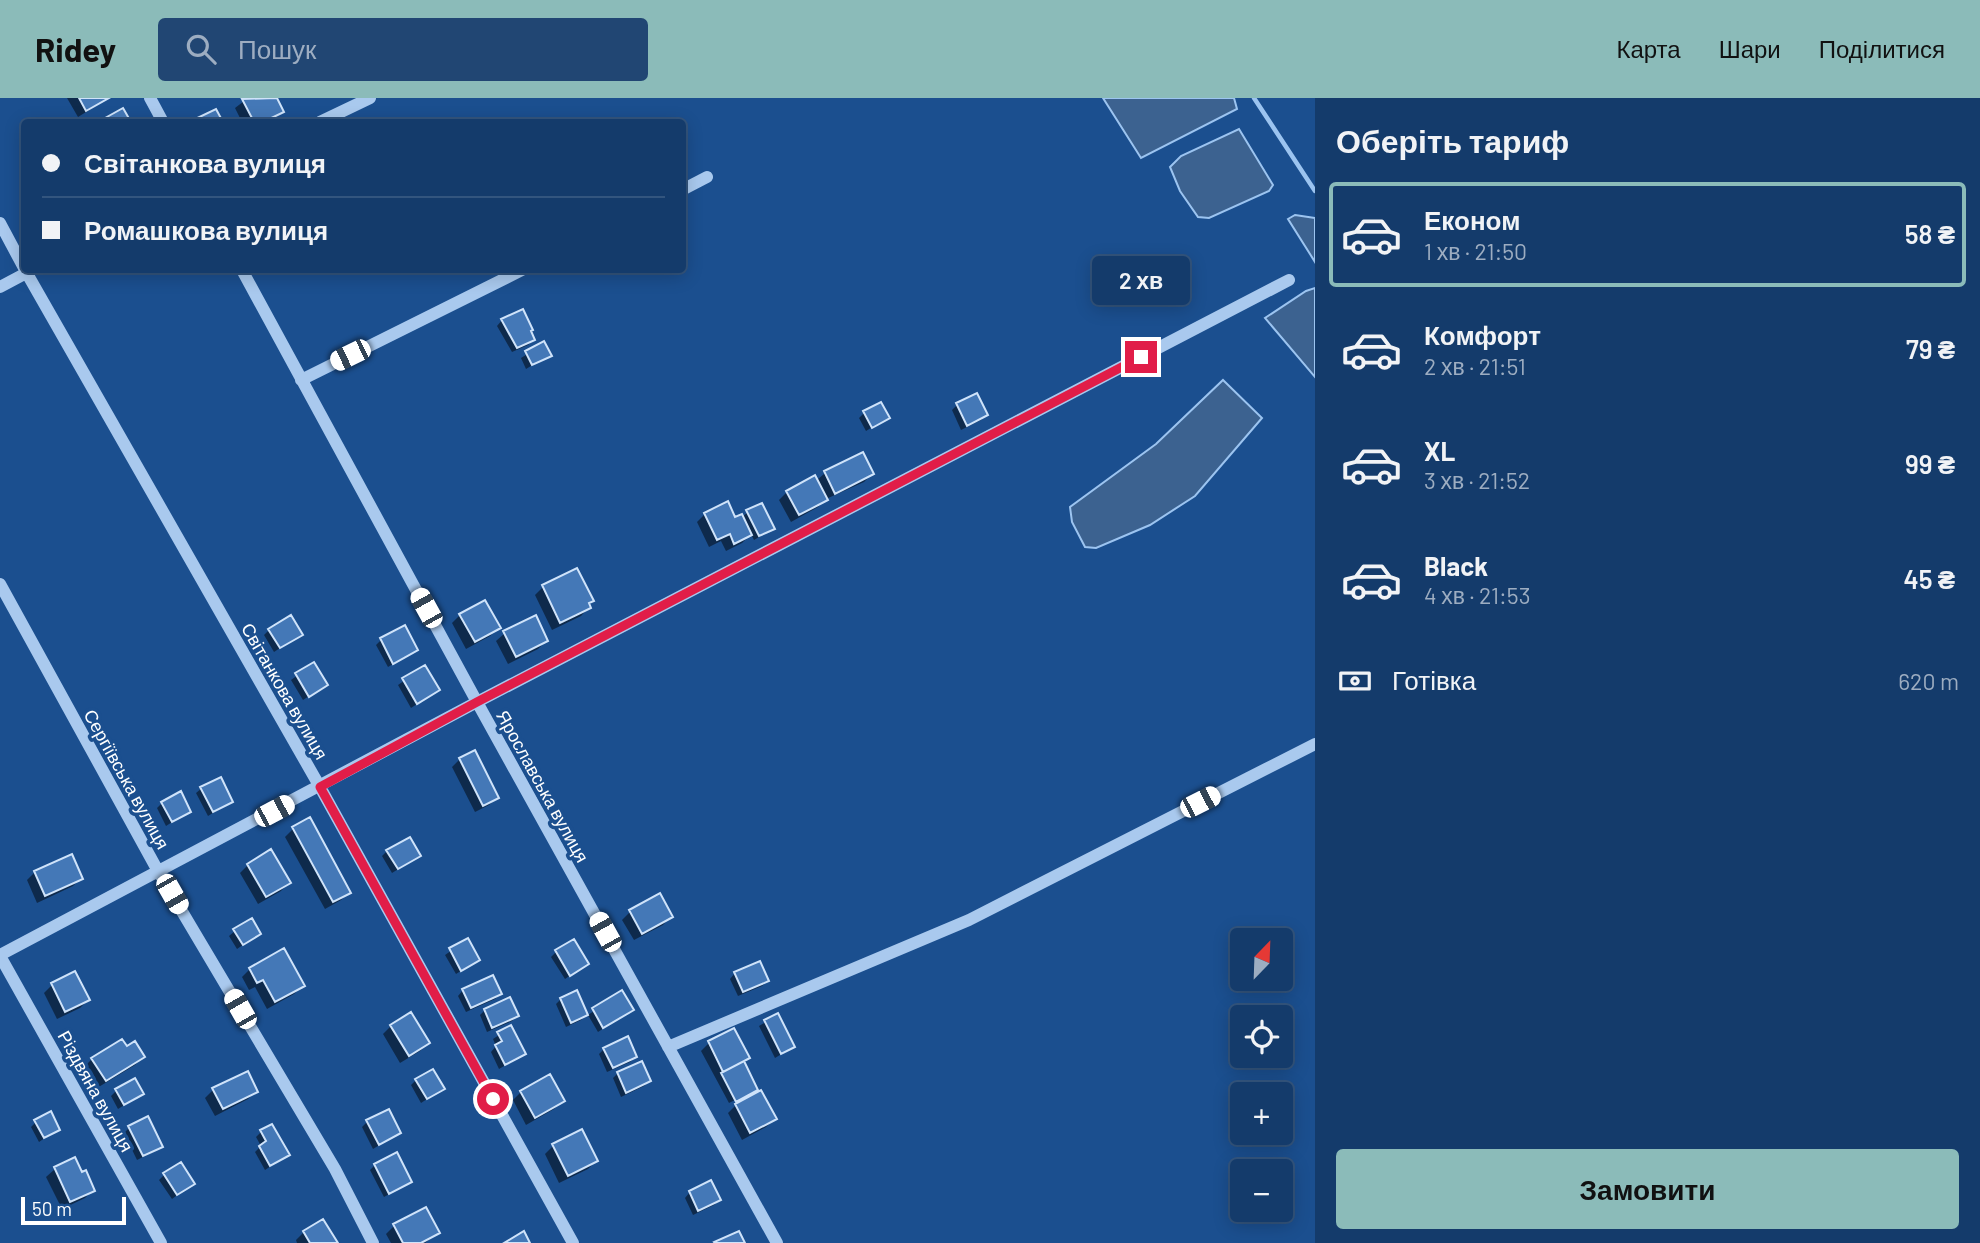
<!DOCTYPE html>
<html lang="uk">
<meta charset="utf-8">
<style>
:root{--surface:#143b6b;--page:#214673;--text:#f1f3f6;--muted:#9dadc1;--line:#33557e;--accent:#8bbbb9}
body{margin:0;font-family:Barlow,sans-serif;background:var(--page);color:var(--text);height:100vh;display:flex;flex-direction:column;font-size:26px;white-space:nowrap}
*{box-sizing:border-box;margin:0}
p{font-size:23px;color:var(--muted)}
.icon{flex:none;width:38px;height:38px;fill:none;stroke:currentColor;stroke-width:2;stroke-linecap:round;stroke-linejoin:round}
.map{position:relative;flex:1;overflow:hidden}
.drawer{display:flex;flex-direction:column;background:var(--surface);width:665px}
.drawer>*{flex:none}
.top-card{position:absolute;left:21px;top:21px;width:665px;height:154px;border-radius:7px;box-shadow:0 4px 18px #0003,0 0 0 2px var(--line);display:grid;align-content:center;height:154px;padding:0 21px;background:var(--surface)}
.needle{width:46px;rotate:23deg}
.fabs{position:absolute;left:1230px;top:830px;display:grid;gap:14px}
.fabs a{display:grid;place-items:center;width:63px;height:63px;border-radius:7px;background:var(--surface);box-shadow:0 4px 18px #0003,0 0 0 2px var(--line);font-size:35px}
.scale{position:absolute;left:21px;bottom:18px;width:105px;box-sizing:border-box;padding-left:7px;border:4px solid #fff;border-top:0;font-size:19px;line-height:24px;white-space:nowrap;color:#fff;-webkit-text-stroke:5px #1b4f8f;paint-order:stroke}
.end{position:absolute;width:32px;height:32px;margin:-16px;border:9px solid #e11d48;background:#fff;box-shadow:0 0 0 4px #fff}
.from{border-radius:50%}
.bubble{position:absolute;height:49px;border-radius:7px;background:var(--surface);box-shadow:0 4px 18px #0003,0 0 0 2px var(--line);font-size:23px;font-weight:600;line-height:49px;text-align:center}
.car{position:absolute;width:21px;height:42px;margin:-21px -10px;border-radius:9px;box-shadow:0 0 5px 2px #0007;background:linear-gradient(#fff 24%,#345 0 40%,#fff 0 76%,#345 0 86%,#fff 0)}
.top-card b{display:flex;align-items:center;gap:24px;height:66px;font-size:26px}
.top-card b+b{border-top:2px solid var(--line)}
.top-card i{width:18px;height:18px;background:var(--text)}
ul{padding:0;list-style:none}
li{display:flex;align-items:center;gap:21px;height:105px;margin:0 14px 10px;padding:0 7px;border:4px solid transparent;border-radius:7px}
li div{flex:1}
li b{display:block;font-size:26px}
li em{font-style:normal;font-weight:600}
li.current{border-color:var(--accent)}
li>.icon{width:63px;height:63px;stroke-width:1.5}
h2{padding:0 21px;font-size:32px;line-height:84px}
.pay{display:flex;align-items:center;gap:18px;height:77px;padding:0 21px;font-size:26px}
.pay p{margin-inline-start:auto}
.action{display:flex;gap:14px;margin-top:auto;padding:14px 21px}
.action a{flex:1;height:80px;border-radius:7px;background:var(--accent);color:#111;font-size:28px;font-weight:600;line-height:80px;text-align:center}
header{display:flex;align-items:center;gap:42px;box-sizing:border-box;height:98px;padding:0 35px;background:var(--accent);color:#111}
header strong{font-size:33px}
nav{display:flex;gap:38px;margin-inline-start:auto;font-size:24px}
.search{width:490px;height:63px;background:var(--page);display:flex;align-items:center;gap:18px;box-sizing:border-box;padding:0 24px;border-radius:7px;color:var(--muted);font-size:26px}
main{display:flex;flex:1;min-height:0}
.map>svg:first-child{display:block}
</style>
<header>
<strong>Ridey</strong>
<div class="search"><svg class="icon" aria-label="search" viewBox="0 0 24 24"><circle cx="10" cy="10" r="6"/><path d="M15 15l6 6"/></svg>Пошук</div>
<nav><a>Карта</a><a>Шари</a><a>Поділитися</a></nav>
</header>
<main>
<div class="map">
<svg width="1315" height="1145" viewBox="0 0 1315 1145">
<rect width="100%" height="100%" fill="#1b4f8f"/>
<path fill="#3c6290" stroke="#9cc4f0" stroke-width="2" d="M1103,0H1234L1237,11L1141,60Z
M1239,31L1273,87L1269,93L1209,120L1198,119L1180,93L1170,69L1181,58Z
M1295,117L1315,120V164L1288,121Z
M1315,190V279L1265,220L1306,193Z
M1223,282L1262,320L1195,398L1150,427L1096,450L1085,449L1072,424L1070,409L1156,346Z"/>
<path fill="#0007" d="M67,0H109L78,19Z
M248,0H275L282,14L268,24H242L235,10Z
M522,213L533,242L528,247L512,254L497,228L502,222Z
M544,246L549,257L526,271L521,260Z
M977,297L986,317L981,322L961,332L952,312L957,307Z
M864,315L887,320L866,333L859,320Z
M825,375L872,376L864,384L826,401L818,409L791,424L779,402L787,394L816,383Z
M748,414L773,431L754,442L751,436L742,445L726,453L721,443L709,449L697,424L705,416L735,422L741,420Z
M576,472L592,503L588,506L589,509L581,518L552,532L535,497L543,489Z
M460,517L498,530L490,538L466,551L452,525Z
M269,532L301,536L274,554L264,537Z
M505,535L546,543L538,551L508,566L496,543Z
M381,542L416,552L388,569L376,547Z
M313,566L326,587L303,602L291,582Z
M424,569L438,592L411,610L398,587Z
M460,661L497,699L489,707L475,714L452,669Z
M202,690L231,704L208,718L196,695Z
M162,705L189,713L166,728L157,710Z
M293,731L349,794L341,802L325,811L285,739Z
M387,753L419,758L392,775L382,758Z
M248,767L289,784L281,793L258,806L240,775Z
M35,774L81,780L73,788L37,805L27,782Z
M630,814L671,818L663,827L634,842L622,822Z
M235,833L259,836L237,851L229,838Z
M467,842L478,862L456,876L445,857Z
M556,854L587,866L565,881L551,859Z
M250,871L302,888L294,896L267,911L255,889L249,892L242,879Z
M735,875L767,883L762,888L738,898L730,881Z
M52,887L88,902L80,910L57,921L44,895Z
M463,892L500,896L495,901L466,914L458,898Z
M621,895L631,912L598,934L588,917Z
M561,901L586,917L581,922L566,929L556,906Z
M485,912L517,917L512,923L487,934L480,917Z
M777,917L793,949L775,960L759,928Z
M391,928L428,945L420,953L400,965L383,936Z
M511,929L524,956L499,971L491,954L496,948L493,941Z
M709,945L748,960L743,965L756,992L753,995V993L729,1005L701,953Z
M604,951L635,959L630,964L607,974L599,956Z
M143,959L135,967L97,990L84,969L92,961Z
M618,975L649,983L644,988L621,999L613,980Z
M416,982L442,991L421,1005L411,987Z
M213,992L256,993L248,1001L215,1018L205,1000Z
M116,993L142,996L118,1011L111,998Z
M521,994L562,1003L554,1011L526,1027L513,1002Z
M749,999L775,1021L766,1029L742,1042L728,1015L739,1004Z
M36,1024L58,1031L39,1044L31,1029Z
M367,1024L399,1035L373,1051L362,1029Z
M129,1030L161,1048L155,1053L137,1062L124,1035Z
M261,1034L288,1057L265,1072L255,1054L261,1048L256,1039Z
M553,1048L596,1063L588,1071L559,1085L545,1056Z
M74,1061L93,1092L85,1100L62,1111L46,1079L55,1071Z
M375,1067L410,1084L384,1099L370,1072Z
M164,1077L192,1086L172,1101L159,1082Z
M711,1084L719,1102L714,1107L693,1117L685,1100L690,1094Z
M322,1123L336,1145H297L296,1142L304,1134Z
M394,1128L438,1134L425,1145H391L386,1136Z"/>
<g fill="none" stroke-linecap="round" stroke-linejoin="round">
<path stroke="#9cc4f0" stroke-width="4.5" d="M1254,0L1315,93"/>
</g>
<path fill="#4478b7" stroke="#cfe3fa" stroke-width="2" d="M79,0H109L86,13Z
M277,0L284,14L263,24H254L242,1Z
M123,10L131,24H98Z
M216,11L223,24H189Z
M523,211L533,232L531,233L535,242L517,250L501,221Z
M544,243L552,258L532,267L525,253Z
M977,295L988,317L967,328L956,305Z
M881,304L890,320L872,330L863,313Z
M863,354L874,376L835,396L824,373Z
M815,377L828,402L799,417L786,393Z
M728,403L735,419L742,416L752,437L734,446L730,436L717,442L704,415Z
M762,405L775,431L759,438L746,412Z
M577,470L594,503L589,505L591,510L560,525L542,487Z
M485,502L501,530L475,544L459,516Z
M291,517L303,537L280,550L268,531Z
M536,517L548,543L516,559L503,533Z
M405,527L418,552L393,566L380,540Z
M314,564L328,587L309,599L295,575Z
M425,567L440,592L417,606L402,580Z
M475,652L499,700L483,708L459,660Z
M221,679L233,704L213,714L200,689Z
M181,693L191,714L172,724L161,704Z
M310,719L351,795L333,804L292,729Z
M410,739L421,758L398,771L386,752Z
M271,751L291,785L266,799L247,766Z
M72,756L83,781L45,798L34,773Z
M660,795L673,819L642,836L629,812Z
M252,820L261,836L243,847L233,831Z
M468,840L480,862L461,873L449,850Z
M574,841L589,866L570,878L555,852Z
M284,850L305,888L275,904L263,882L257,885L249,870Z
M760,863L769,883L743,894L734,874Z
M75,873L90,902L65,914L51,885Z
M493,877L502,896L471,910L462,891Z
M577,892L588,917L571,925L560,900Z
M622,892L634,912L603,930L592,910Z
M510,899L519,918L492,930L484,911Z
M411,914L430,945L409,958L390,927Z
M778,915L795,949L781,956L764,922Z
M511,927L526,956L505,967L495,947L502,943L497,934Z
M734,930L750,960L723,974L708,943Z
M628,938L637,959L613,970L603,950Z
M122,941L127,948L135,943L145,959L106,983L91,960Z
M642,963L651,983L626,995L617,974Z
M744,963L758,992L736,1004L721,975Z
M433,971L445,991L427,1001L415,981Z
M248,973L258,994L223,1011L212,990Z
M550,976L565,1003L535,1020L520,993Z
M135,980L144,996L124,1007L115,991Z
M761,992L777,1021L750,1035L735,1006Z
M389,1011L401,1035L379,1047L366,1022Z
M51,1013L60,1032L44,1040L34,1022Z
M148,1018L163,1049L143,1058L128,1028Z
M272,1026L290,1057L270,1068L259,1048L266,1043L260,1032Z
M582,1031L598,1063L568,1078L552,1046Z
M397,1054L412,1084L389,1096L374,1066Z
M75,1059L82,1074L86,1072L95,1093L70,1104L54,1069Z
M181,1064L195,1086L177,1097L163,1075Z
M711,1082L721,1102L698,1113L689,1093Z
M426,1109L440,1135L421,1145H403L393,1126Z
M323,1121L338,1145H310L303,1133Z
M524,1133L530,1145H504Z
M739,1133L745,1145H715L714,1144Z"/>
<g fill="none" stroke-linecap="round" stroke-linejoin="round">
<path stroke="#a9c9ee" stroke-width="12" d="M150,0L163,24
M320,24L370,0
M682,92L707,79
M0,125L24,170
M25,172L320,689L573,1145
M242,172L477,604L777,1145
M0,189L32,172
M301,282L522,172
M0,486L158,773L335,1071L373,1145
M0,857L477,604L1289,182
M0,858L161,1145
M668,949L969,822L1315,646"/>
</g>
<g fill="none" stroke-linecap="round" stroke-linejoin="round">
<path stroke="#e11d48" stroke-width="9" d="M493,1001L320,689L477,604L1141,259"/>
</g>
<g text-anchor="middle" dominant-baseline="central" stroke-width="7" stroke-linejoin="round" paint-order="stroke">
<g font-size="18" fill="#fff" stroke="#1b4f8f">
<text transform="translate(285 593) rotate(60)">Світанкова вулиця</text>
<text transform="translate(127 681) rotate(61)">Сергіївська вулиця</text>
<text transform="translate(543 688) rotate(61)">Ярославська вулиця</text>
<text transform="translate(96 993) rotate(61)">Різдвяна вулиця</text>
</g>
</g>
</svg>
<div class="fabs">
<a><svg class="needle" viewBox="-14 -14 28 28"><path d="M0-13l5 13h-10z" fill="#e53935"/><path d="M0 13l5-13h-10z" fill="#9dadc1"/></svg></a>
<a><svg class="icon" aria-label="locate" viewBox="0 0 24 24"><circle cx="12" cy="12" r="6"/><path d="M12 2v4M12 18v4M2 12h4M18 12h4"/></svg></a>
<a>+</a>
<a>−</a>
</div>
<div class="scale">50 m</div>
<i class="end from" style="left:493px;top:1001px"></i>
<i class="end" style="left:1141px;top:259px"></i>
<div class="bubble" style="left:1092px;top:158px;width:98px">2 хв</div>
<i class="car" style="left:350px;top:257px;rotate:244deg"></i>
<i class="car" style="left:426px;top:510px;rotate:331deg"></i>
<i class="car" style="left:1200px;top:704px;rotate:63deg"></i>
<i class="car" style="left:274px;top:713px;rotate:62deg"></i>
<i class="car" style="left:172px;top:796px;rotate:150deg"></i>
<i class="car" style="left:605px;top:834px;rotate:331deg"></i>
<i class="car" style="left:240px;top:911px;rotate:330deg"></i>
<div class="top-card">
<b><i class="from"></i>Світанкова вулиця</b>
<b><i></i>Ромашкова вулиця</b>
</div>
</div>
<section class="drawer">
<h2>Оберіть тариф</h2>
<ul>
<li class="current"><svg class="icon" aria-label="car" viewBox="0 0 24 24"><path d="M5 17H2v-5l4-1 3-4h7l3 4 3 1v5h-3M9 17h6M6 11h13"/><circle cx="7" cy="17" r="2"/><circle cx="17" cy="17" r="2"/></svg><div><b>Економ</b><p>1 хв · 21:50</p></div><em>58 ₴</em></li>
<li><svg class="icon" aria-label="car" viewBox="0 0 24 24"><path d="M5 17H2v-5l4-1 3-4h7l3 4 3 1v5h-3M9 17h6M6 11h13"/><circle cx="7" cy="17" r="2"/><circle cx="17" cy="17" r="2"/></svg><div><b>Комфорт</b><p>2 хв · 21:51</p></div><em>79 ₴</em></li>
<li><svg class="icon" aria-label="car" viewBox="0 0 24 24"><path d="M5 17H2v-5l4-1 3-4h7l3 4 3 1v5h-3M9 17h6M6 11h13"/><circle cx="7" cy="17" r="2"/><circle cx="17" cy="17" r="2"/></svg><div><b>XL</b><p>3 хв · 21:52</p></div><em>99 ₴</em></li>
<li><svg class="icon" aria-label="car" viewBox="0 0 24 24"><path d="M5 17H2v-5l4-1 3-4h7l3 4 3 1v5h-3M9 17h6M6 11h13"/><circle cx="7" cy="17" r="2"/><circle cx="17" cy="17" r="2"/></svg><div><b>Black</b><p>4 хв · 21:53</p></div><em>45 ₴</em></li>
</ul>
<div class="pay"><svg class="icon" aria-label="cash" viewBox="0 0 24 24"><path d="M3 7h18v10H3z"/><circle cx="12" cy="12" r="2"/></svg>Готівка<p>620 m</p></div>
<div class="action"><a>Замовити</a></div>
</section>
</main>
